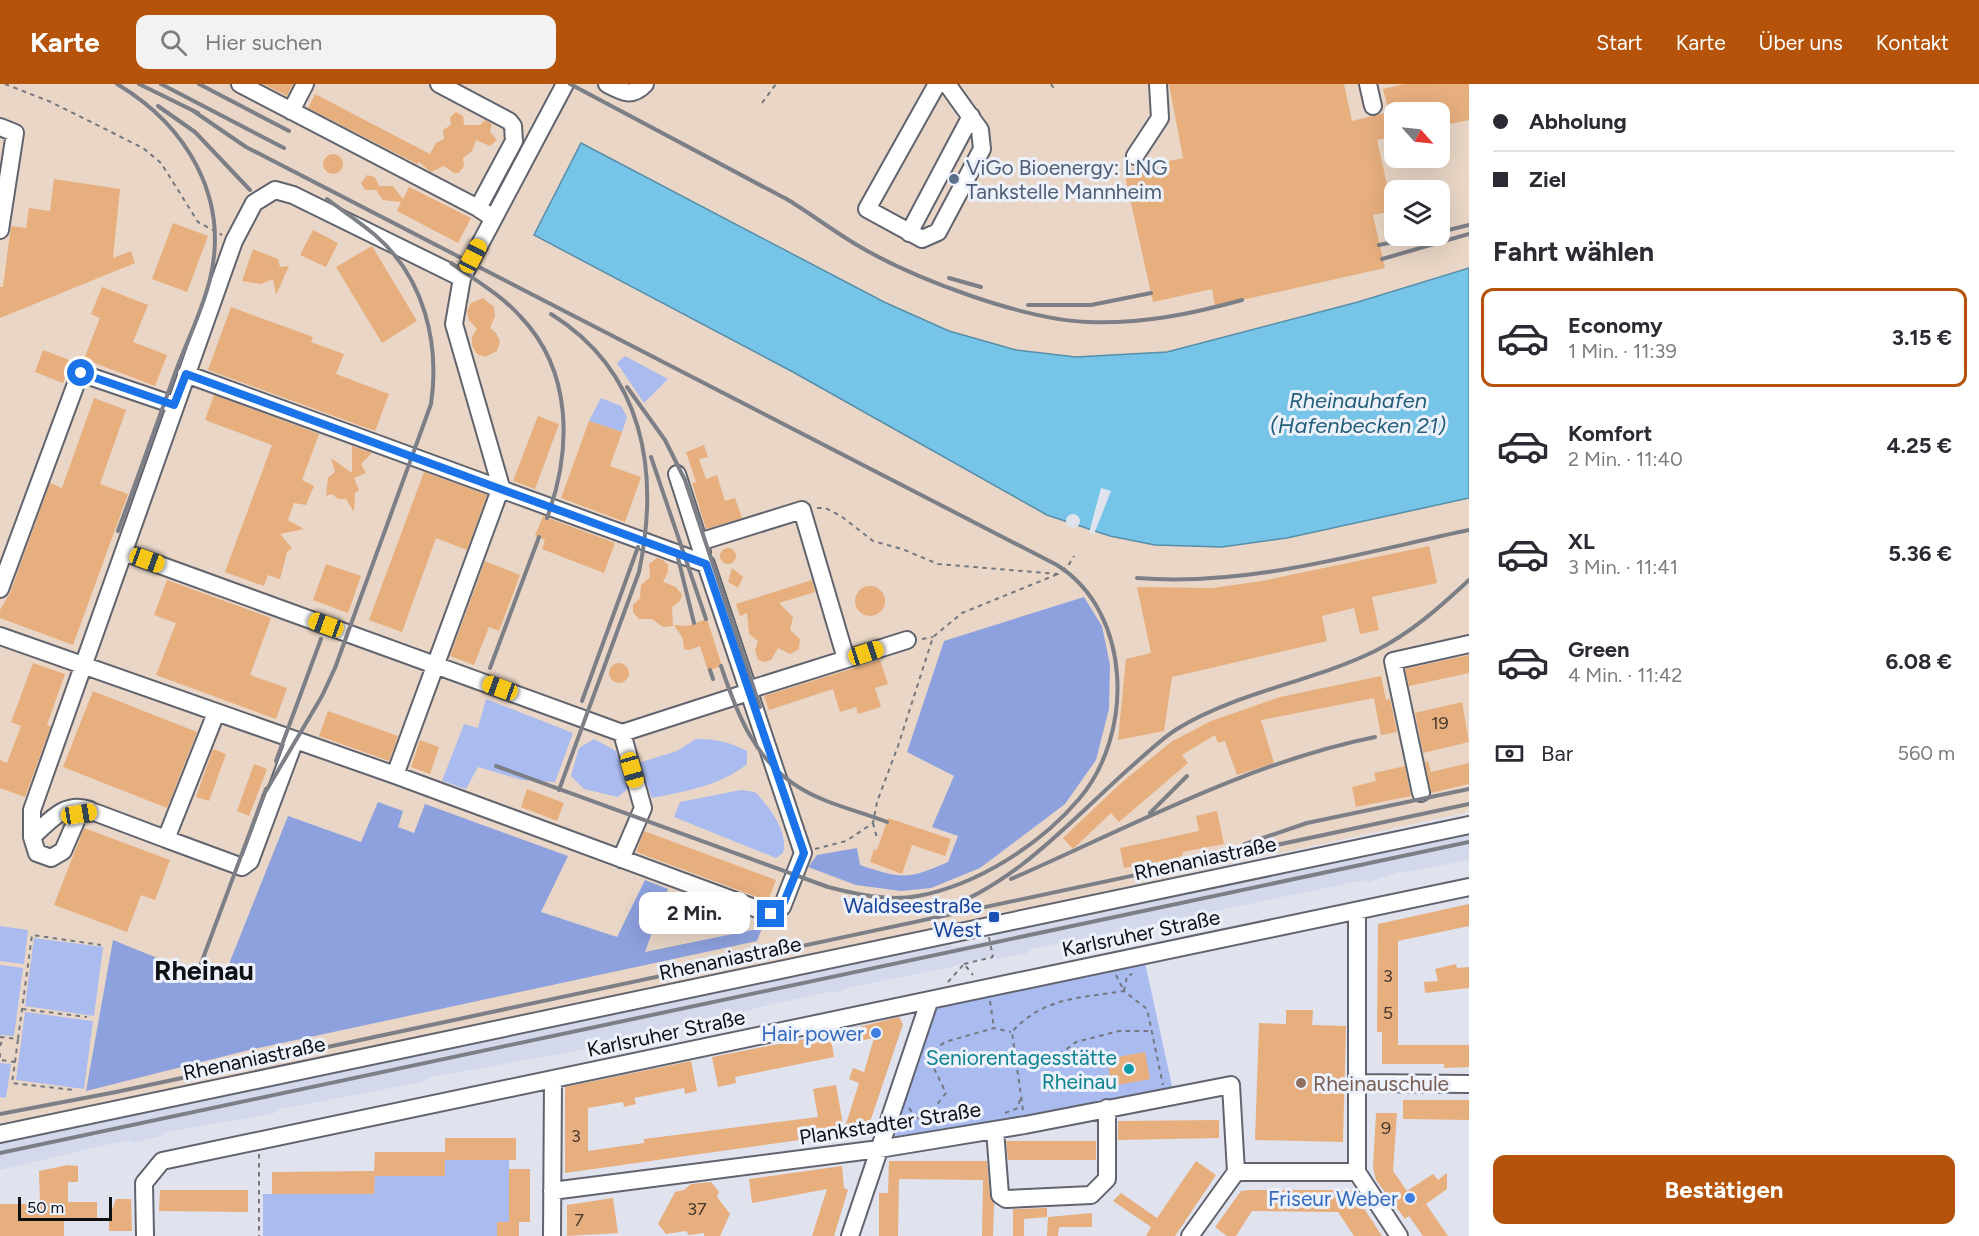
<!DOCTYPE html>
<html lang="de">
<meta charset="utf-8">
<style>
:root{--surface:#fff;--page:#f2f2f3;--text:#2b2b33;--muted:#7c7c81;--line:#e1e1e2;--accent:#b45309}
body{margin:0;font-family:Figtree,sans-serif;background:var(--page);color:var(--text);height:100vh;display:flex;flex-direction:column;font-size:22px;white-space:nowrap}
*{box-sizing:border-box;margin:0}
p{font-size:20px;color:var(--muted)}
.icon{flex:none;width:33px;height:33px;fill:none;stroke:currentColor;stroke-width:2;stroke-linecap:round;stroke-linejoin:round}
.map{position:relative;flex:1;overflow:hidden}
.side{display:flex;flex-direction:column;background:var(--surface);width:510px}
.side>*{flex:none}
.hud{display:grid;align-content:center;height:132px;padding:0 24px;background:var(--surface)}
.needle{width:39px;rotate:117deg}
.buttons{position:absolute;left:1384px;top:18px;display:grid;gap:12px}
.buttons a{display:grid;place-items:center;width:66px;height:66px;border-radius:12px;background:var(--surface);box-shadow:0 6px 24px #0002;font-size:30px}
.scale{position:absolute;left:18px;bottom:15px;width:94px;box-sizing:border-box;padding-left:6px;border:3px solid #0f1014;border-top:0;font-size:16px;line-height:21px;white-space:nowrap;color:#0f1014;-webkit-text-stroke:4px #edf1fb;paint-order:stroke}
.end{position:absolute;width:27px;height:27px;margin:-14px;border:8px solid #1a73e8;background:#fff;box-shadow:0 0 0 3px #fff}
.from{border-radius:50%}
.bubble{position:absolute;height:42px;border-radius:12px;background:var(--surface);box-shadow:0 6px 24px #0002;font-size:20px;font-weight:700;line-height:42px;text-align:center}
.car{position:absolute;width:18px;height:36px;margin:-18px -9px;border-radius:8px;box-shadow:0 0 4px 2px #0007;background:linear-gradient(#f5c518 24%,#345 0 40%,#f5c518 0 76%,#345 0 86%,#f5c518 0)}
.hud b{display:flex;align-items:center;gap:21px;height:57px;font-size:22px}
.hud b+b{border-top:2px solid var(--line)}
.hud i{width:15px;height:15px;background:var(--text)}
ul{padding:0;list-style:none}
li{display:flex;align-items:center;gap:18px;height:99px;margin:0 12px 9px;padding:0 12px;border:3px solid transparent;border-radius:12px}
li div{flex:1}
li b{display:block;font-size:22px}
li em{font-style:normal;font-weight:700}
li.active{border-color:var(--accent)}
li>.icon{width:54px;height:54px;stroke-width:1.5}
h2{padding:0 24px;font-size:27px;line-height:72px}
.pay{display:flex;align-items:center;gap:15px;height:66px;padding:0 24px;font-size:22px}
.pay p{margin-inline-start:auto}
.cta{display:flex;gap:12px;margin-top:auto;padding:12px 24px}
.cta a{flex:1;height:69px;border-radius:12px;background:var(--accent);color:#fff;font-size:24px;font-weight:700;line-height:69px;text-align:center}
header{display:flex;align-items:center;gap:36px;box-sizing:border-box;height:84px;padding:0 30px;background:var(--accent);color:#fff}
header strong{font-size:28px}
nav{display:flex;gap:33px;margin-inline-start:auto;font-size:21px}
.search{width:420px;height:54px;background:var(--page);display:flex;align-items:center;gap:15px;box-sizing:border-box;padding:0 21px;border-radius:12px;color:var(--muted);font-size:22px}
main{display:flex;flex:1;min-height:0}
.map>svg:first-child{display:block}
</style>
<header>
<strong>Karte</strong>
<div class="search"><svg class="icon" aria-label="search" viewBox="0 0 24 24"><circle cx="10" cy="10" r="6"/><path d="M15 15l6 6"/></svg>Hier suchen</div>
<nav><a>Start</a><a>Karte</a><a>Über uns</a><a>Kontakt</a></nav>
</header>
<main>
<div class="map">
<svg width="1469" height="1152" viewBox="0 0 1469 1152">
<rect width="100%" height="100%" fill="#e0e3ee"/>
<path fill="#e9d6c6" fill-rule="evenodd" d="M0,0H1469V184L1358,218L1167,268L1076,273L1016,266L949,247L884,218L581,59L534,151L793,288L1047,431L1110,452L1155,461L1222,463L1287,454L1469,414V728L948,842L43,1033L0,1039ZM1395,28H1440V74H1395ZM1395,106H1440V152H1395Z"/>
<path fill="#d3d9eb" d="M1469,750V776L1402,789V787L1368,798L1364,796L1138,843L1134,847L1124,846L1031,865L1025,870L996,875L995,871L947,884L847,904L838,909L832,907L726,931L705,939L698,938L566,969L430,993L422,998L281,1025L272,1030L166,1048L161,1052L134,1059L127,1056L0,1086V1059L951,860L952,863L993,856L992,850Z"/>
<path fill="#aabbef" d="M625,272L668,295L644,319L617,279Z
M601,314L621,322L627,333L622,348L589,337Z
M486,615L573,649L555,698L522,696L478,683L466,705L442,697L464,640L478,644Z
M594,655L616,667L630,703L618,713L584,705L571,692L579,664Z
M696,655C716,655 730,658 747,667V680C720,702 686,707 652,714L638,679L677,667Z
M741,706L755,708C769,722 789,748 783,769L776,774L674,733L680,718Z
M0,842L28,846L24,880L0,877Z
M34,854L103,863L94,932L25,922Z
M1145,879L1174,1011L879,1065L933,924Z
M0,881L23,884L14,952L0,951Z
M25,928L93,937L84,1005L16,996Z
M0,979L11,980L6,1014L0,1013Z
M445,1076H509V1138L497,1139V1152H263V1110H374L375,1092H445Z"/>
<path fill="#8da1de" d="M1084,513L1102,542L1110,581L1109,625L1096,676L1065,720L980,784L931,804L901,807L856,801L808,783L817,771L857,764L860,781C902,795 907,796 948,778L958,752L932,743L954,692L907,668L944,557Z
M378,718L403,727L398,743L414,749L425,720L568,772L541,828L617,853L645,796L668,805L645,868L762,844L757,857L245,967L86,1007L113,856L221,900L288,732L361,758Z"/>
<path fill="#76c4e8" stroke="#578ea8" stroke-width="1.5" d="M581,59L884,218L949,247L1016,266L1076,273L1167,268L1358,218L1469,184V414L1287,454L1222,463L1155,461L1110,452L1047,431L793,288L534,151Z"/>
<path fill="#e0e3ee" d="M1101,404L1111,407L1094,450L1089,449Z
M1066 437a7 7 0 1 1 14 0a7 7 0 1 1-14 0Z"/>
<path fill="#e7ae7e" d="M263,0H293L287,12Z
M1169,0H1344L1352,37L1389,28L1383,5L1405,0H1469V36L1440,42V28H1395V52L1377,56L1393,127L1373,131L1385,184L1215,222L1212,205L1153,218L1124,87L1183,74Z
M315,10L430,70L436,59L444,55L443,46L451,41L450,33L456,28L463,32L464,41H480L485,36L492,40L490,48L497,56L490,62L476,56L472,67L463,74L464,82L459,89H454L444,82L431,88L419,78L417,80L308,24Z
M323 80a10 10 0 1 1 20 0a10 10 0 1 1-20 0Z
M367,91L375,93L379,102H393L403,115L409,103L471,134L458,159L397,127L401,118L383,116L376,106H365L361,99Z
M54,95L120,105L113,174L131,167L135,179L0,234V203H3L11,142L26,144L29,124L50,127Z
M173,139L208,152L187,208L152,195Z
M313,146L338,159L326,183L300,171Z
M372,162L417,237L382,259L336,183Z
M253,165L278,175L280,183L289,182L276,211L273,195L261,200L242,197Z
M102,203L148,221L133,258L167,271L155,302L84,275L100,234L91,230Z
M483,214L494,223L495,232L490,244L496,249L500,257L497,267L485,273L477,270L472,262V253L477,245L469,236L467,227L471,219Z
M231,223L313,253L311,258L344,270L336,290L389,310L375,347L208,286Z
M43,266L72,277L63,299L35,288Z
M214,311L319,350L302,396L314,402L306,421L294,419L288,436L304,445L280,450L292,464L287,468L280,495L268,491L264,502L225,488L272,361L205,336Z
M94,314L126,326L100,400L128,410L73,561L0,534V526L10,509L50,399L62,404Z
M538,332L559,340L535,405L513,397Z
M589,337L622,348L610,382L641,393L625,438L561,414Z
M704,361L708,373L699,375L706,395L717,391L725,417L735,414L742,434L706,445L692,399L696,398L686,368Z
M352,362L372,369L361,380L366,389L354,394L359,406L355,409L354,428L346,415H338L332,410L326,412L328,394L335,388L331,374L352,389Z
M424,388L487,411L467,466L436,454L402,548L369,536Z
M543,432L615,459L604,489L542,465L545,456L535,452Z
M1429,462L1437,499L1372,513L1379,546L1360,550L1354,524L1322,532L1327,557L1172,593L1164,647L1118,656L1126,575L1151,569L1137,503L1212,504L1262,497Z
M720 472a8 8 0 1 1 16 0a8 8 0 1 1-16 0Z
M657,474L663,476L668,481V488L663,498L676,503L682,511L680,517L672,523L673,542L663,543L652,535H639L633,528V521L640,514L641,501L650,493L649,480Z
M485,477L520,491L499,547L489,543L474,581L450,572Z
M326,480L361,492L348,529L313,516Z
M732,484L743,493L738,504L728,498Z
M167,496L271,534L250,591L287,604L276,635L156,591L176,539L154,531Z
M812,496L815,508L779,519L793,533L790,546L800,555L799,565L790,570L778,564L771,576L765,578L758,576L755,566L758,557L749,550L747,529L740,532L736,520Z
M855 517a15 15 0 1 1 30 0a15 15 0 1 1-30 0Z
M707,535L722,582L708,587L700,562L689,566L684,565L683,555L674,541L687,542Z
M1469,571V589L1409,602L1405,585Z
M880,576L888,600L875,604L881,623L858,630L856,623L840,628L833,605L769,626L764,612Z
M609 589a10 10 0 1 1 20 0a10 10 0 1 1-20 0Z
M33,579L65,590L47,641L51,642L25,713L0,704V676L7,679L21,642L11,638Z
M1381,592L1386,616L1390,615L1397,648L1381,651L1374,614L1261,636L1274,679L1237,691L1225,657L1218,659L1215,651L1182,671L1188,679L1119,738L1111,729L1073,765L1063,754L1121,699L1171,658L1211,637L1280,613Z
M93,607L197,648L167,724L63,683Z
M1462,618L1469,658L1423,669L1415,629Z
M328,627L398,652L389,677L319,652Z
M420,656L439,663L430,690L411,683Z
M213,665L226,670L209,717L196,713Z
M1428,677L1431,688L1469,679V700L1431,709L1425,678Z
M254,680L267,685L249,732L237,727Z
M1405,682L1411,712L1356,723L1352,703L1376,697L1374,689Z
M527,705L564,719L557,737L521,723Z
M1217,727L1224,760L1182,768L1183,771L1177,774L1124,784L1120,764L1199,747L1196,732Z
M888,734L951,755L945,772L912,761L902,790L870,778L874,765L877,766Z
M84,744L170,776L155,816L141,811L127,848L54,821Z
M644,747L776,796L768,817L636,768Z
M1469,820V842L1398,857V961H1469V983L1444,984V980H1382V948H1377L1378,840Z
M1456,880L1457,884L1469,883V904L1425,909L1424,898L1438,897L1435,885Z
M1286,926H1313L1312,941L1346,942L1343,1058L1255,1056L1259,939L1286,940Z
M899,933L903,940L866,1050L814,1056V1054L565,1089V1003L691,977L697,1007L685,1010L684,1004L634,1014L636,1020L624,1023L623,1018L588,1024V1067L644,1059V1055L818,1033L813,1005L836,1001L844,1046L859,999L849,995L853,984L864,988L874,954L853,958L850,945Z
M830,950L834,973L735,993L736,999L718,1003L712,973Z
M1145,968L1150,995L1112,1002L1107,975Z
M1403,1016H1469V1036L1403,1035Z
M1376,1029H1397L1393,1087L1407,1107L1433,1090L1438,1096L1447,1089V1105L1426,1120L1448,1152H1423L1409,1132L1405,1135L1376,1096L1373,1083Z
M1219,1036V1054L1118,1056V1037Z
M445,1054H516V1076H445V1092H375L374,1110H272V1088L374,1087L375,1068H445Z
M1006,1057H1096V1076H1008Z
M889,1077H987L990,1112L994,1119L993,1152H982L983,1096L899,1095L898,1152H879V1109H888Z
M1196,1077L1216,1091L1175,1152H1146L1151,1143L1113,1117L1121,1109L1157,1134Z
M68,1081L78,1082V1098H68V1118H97V1134L64,1135V1152H0V1120H40L39,1087Z
M842,1082L844,1104L848,1106L834,1152H812L827,1105L752,1119L749,1095Z
M509,1085H530V1138H519V1152H497V1138H509Z
M711,1098L719,1108L717,1113L730,1130L720,1152H704V1149L689,1151L686,1147L666,1150L658,1140L675,1108L684,1106L691,1100Z
M160,1106H248V1128L159,1127Z
M1251,1106H1352L1382,1152H1354L1338,1128L1252,1127L1236,1152H1227L1215,1143L1241,1107Z
M613,1114L618,1149L567,1152V1121Z
M116,1115H131L132,1147H109V1134Z
M1047,1124V1133L1024,1135V1152H1013V1125Z
M1092,1129V1143H1059L1058,1152H1047L1048,1133Z"/>
<g fill="none" stroke-linecap="round" stroke-linejoin="round">
<defs>
<path id="minor" d="M240,0L478,124
M439,0L509,37L513,42L514,57L478,124L487,130
M607,0C622,8 632,14 645,0
M937,0L867,125L922,155L938,148L982,65L980,46L947,0
M1368,0L1373,22
M291,27L305,0
M0,43L15,49L0,146
M1135,72L1160,34L1158,0
M909,149L971,32
M462,194L565,0
M677,390L702,468
M699,458L802,426L846,575
M124,468L622,649L643,724L621,775
M0,505L80,289L174,321
M0,552L395,691L771,830L782,823L803,769L706,480L186,290
M748,606L907,556
M216,629L166,755L242,783L250,777L295,656
M622,649L749,608
M1421,709L1393,577L1469,560
M32,753C50,737 64,717 90,726
M166,755L94,728L79,730L63,767L51,774L37,769L32,753V726L234,157L254,119L275,106L293,111L462,194L454,240L501,403L395,691
M1357,828V1088L1399,1152
M1358,999L1469,1000
M995,1046L1000,1111L1006,1115L1091,1111L1107,1095V1024
M0,1050L1469,741
M1236,1088H1357
M552,1107L879,1065L1025,1041L1231,1001L1236,1088L1190,1152
M145,1152L144,1099L162,1077L1469,803
M552,1152L553,995
M850,1152L929,918"/>
</defs>
<use href="#minor" stroke="#61646e" stroke-width="20"/>
<path stroke="#75777e" stroke-width="2" stroke-dasharray="4.5 4.5" stroke-linecap="butt" d="M5,0L51,18L143,64L161,79L198,138L222,151
M1051,0L1055,6
M762,19L776,0
M817,424H825L841,432L873,457L902,465L938,480L1058,490L1068,482L1074,472
M922,555L933,553
M873,739L877,754
M815,765L846,757L873,739L877,718L898,662L933,553L962,529L1058,490
M964,880L993,873
M1116,891L1124,907
M948,898L964,880L973,891
M1124,907L1127,892L1132,890
M990,917L994,944
M22,925L87,933
M0,953L18,955L32,851L101,861
M0,962L3,954
M0,969V976L15,978L12,999L75,1006
M926,972L945,958L994,944L1011,948
M15,978L18,955
M1017,979H1048L1076,958L1119,947H1152
M909,1024L923,1044
M1023,1026L1012,948C1043,913 1081,914 1124,907L1147,925L1163,1001
M1005,1029L1018,1024L1020,1015
M917,1034L928,1032L946,1009L928,972
M259,1070V1152"/>
<use href="#minor" stroke="#fff" stroke-width="16"/>
<path stroke="#7d7f87" stroke-width="4" d="M117,0C186,41 230,113 210,195C203,225 188,255 177,284C157,339 138,393 118,447
M139,0L198,29
M161,0L284,64
M199,0L289,47
M570,0L792,118
M158,22L195,48L250,106
M192,26L246,63L1057,481C1133,529 1134,651 1079,715C1040,761 977,801 918,812C888,818 857,810 828,803L496,682
M785,114C810,129 833,147 857,161C914,195 1024,236 1089,238C1142,240 1192,230 1242,216
M1440,148L1469,141
M1379,161L1423,152
M1382,175L1469,150
M451,179C475,196 500,210 520,232C573,287 572,366 547,434
M949,194L981,203
M1028,221H1091L1151,209
M551,230C644,288 660,387 639,488L559,706
M627,303L665,356L685,396L760,623
M651,373L706,535
M678,474L694,539
M1137,494C1249,503 1360,469 1469,446
M721,582C737,630 755,677 800,704C826,720 859,727 887,738
M490,584L539,453
M710,586L713,595
M582,617L638,463
M276,677L321,555
M263,712L322,612L335,584L431,320C440,259 424,193 375,151C360,138 343,127 327,115
M1150,729L1187,692
M1245,760L1307,739L1469,705
M1011,795C1130,743 1247,679 1375,653
M941,826C1018,799 1073,734 1132,682C1146,670 1161,655 1177,645C1237,608 1312,598 1375,567C1411,549 1440,523 1469,496
M199,885L266,705
M0,1030L116,1008L1469,720
M0,1069L1469,758"/>
<path stroke="#75777e" stroke-width="2" stroke-dasharray="4.5 4.5" stroke-linecap="butt" d="M989,853L993,873"/>
</g>
<g fill="none" stroke-linecap="round" stroke-linejoin="round">
<path stroke="#1a73e8" stroke-width="8" d="M81,289L174,321L186,290L706,480L804,769L782,823L771,830"/>
</g>
<circle fill="#5c6f8a" stroke="#edf1fb" stroke-width="2" cx="954" cy="95" r="6"/>
<rect fill="#1a4fb4" stroke="#edf1fb" stroke-width="2" x="988" y="827" width="12" height="12" rx="3"/>
<g fill="#3f7fe0" stroke="#edf1fb" stroke-width="2">
<circle cx="876" cy="949" r="6"/>
<circle cx="1410" cy="1114" r="6"/>
</g>
<circle fill="#0f9aa8" stroke="#edf1fb" stroke-width="2" cx="1129" cy="985" r="6"/>
<circle fill="#8d6e63" stroke="#edf1fb" stroke-width="2" cx="1301" cy="999" r="6"/>
<g text-anchor="middle" dominant-baseline="central" stroke-width="6" stroke-linejoin="round" paint-order="stroke">
<g font-size="18" fill="#45382e">
<text x="1440" y="639">19</text>
<text x="1388" y="892">3</text>
<text x="1388" y="929">5</text>
<text x="1386" y="1044">9</text>
<text x="576" y="1052">3</text>
<text x="697" y="1125">37</text>
<text x="579" y="1136">7</text>
</g>
<g font-size="21" fill="#4e5e75" stroke="#edf1fb" text-anchor="start">
<text x="966" y="83">ViGo Bioenergy: LNG<tspan x="966" dy="24">Tankstelle Mannheim</tspan></text>
</g>
<g font-size="21" fill="#0f1014" stroke="#edf1fb">
<text transform="translate(1205 774) rotate(-12)">Rhenaniastraße</text>
<text transform="translate(1141 849) rotate(-12)">Karlsruher Straße</text>
<text transform="translate(730 874) rotate(-12)">Rhenaniastraße</text>
<text transform="translate(666 949) rotate(-12)">Karlsruher Straße</text>
<text transform="translate(254 974) rotate(-12)">Rhenaniastraße</text>
<text transform="translate(890 1039) rotate(-9)">Plankstadter Straße</text>
</g>
<g font-size="21" fill="#164399" stroke="#edf1fb" text-anchor="end">
<text x="982" y="821">Waldseestraße<tspan x="982" dy="24">West</tspan></text>
</g>
<g font-size="21" fill="#366cbe" stroke="#edf1fb" text-anchor="end">
<text x="864" y="949">Hair power</text>
<text x="1398" y="1114">Friseur Weber</text>
</g>
<g font-size="21" fill="#0d838f" stroke="#edf1fb" text-anchor="end">
<text x="1117" y="973">Seniorentagesstätte<tspan x="1117" dy="24">Rheinau</tspan></text>
</g>
<g font-size="21" fill="#785e54" stroke="#edf1fb" text-anchor="start">
<text x="1313" y="999">Rheinauschule</text>
</g>
<g font-size="22" font-style="italic" fill="#235f78" stroke="#edf1fb">
<text x="1358" y="316">Rheinauhafen<tspan x="1358" dy="25">(Hafenbecken 21)</tspan></text>
</g>
<g font-size="27" font-weight="bold" fill="#0f1014" stroke="#edf1fb">
<text x="204" y="886">Rheinau</text>
</g>
</g>
</svg>
<div class="buttons">
<a><svg class="needle" viewBox="-14 -14 28 28"><path d="M0-13l5 13h-10z" fill="#e53935"/><path d="M0 13l5-13h-10z" fill="#7c7c81"/></svg></a>
<a><svg class="icon" aria-label="layers" viewBox="0 0 24 24"><path d="M12 4l9 5-9 5-9-5zM3 14l9 5 9-5"/></svg></a>
</div>
<div class="scale">50 m</div>
<i class="end from" style="left:81px;top:289px"></i>
<i class="end" style="left:771px;top:830px"></i>
<div class="bubble" style="left:639px;top:808px;width:111px">2 Min.</div>
<i class="car" style="left:473px;top:172px;rotate:28deg"></i>
<i class="car" style="left:147px;top:476px;rotate:110deg"></i>
<i class="car" style="left:326px;top:541px;rotate:290deg"></i>
<i class="car" style="left:866px;top:569px;rotate:72deg"></i>
<i class="car" style="left:500px;top:604px;rotate:290deg"></i>
<i class="car" style="left:632px;top:686px;rotate:164deg"></i>
<i class="car" style="left:79px;top:730px;rotate:80deg"></i>
</div>
<section class="side">
<div class="hud">
<b><i class="from"></i>Abholung</b>
<b><i></i>Ziel</b>
</div>
<h2>Fahrt wählen</h2>
<ul>
<li class="active"><svg class="icon" aria-label="car" viewBox="0 0 24 24"><path d="M5 17H2v-5l4-1 3-4h7l3 4 3 1v5h-3M9 17h6M6 11h13"/><circle cx="7" cy="17" r="2"/><circle cx="17" cy="17" r="2"/></svg><div><b>Economy</b><p>1 Min. · 11:39</p></div><em>3.15 €</em></li>
<li><svg class="icon" aria-label="car" viewBox="0 0 24 24"><path d="M5 17H2v-5l4-1 3-4h7l3 4 3 1v5h-3M9 17h6M6 11h13"/><circle cx="7" cy="17" r="2"/><circle cx="17" cy="17" r="2"/></svg><div><b>Komfort</b><p>2 Min. · 11:40</p></div><em>4.25 €</em></li>
<li><svg class="icon" aria-label="car" viewBox="0 0 24 24"><path d="M5 17H2v-5l4-1 3-4h7l3 4 3 1v5h-3M9 17h6M6 11h13"/><circle cx="7" cy="17" r="2"/><circle cx="17" cy="17" r="2"/></svg><div><b>XL</b><p>3 Min. · 11:41</p></div><em>5.36 €</em></li>
<li><svg class="icon" aria-label="car" viewBox="0 0 24 24"><path d="M5 17H2v-5l4-1 3-4h7l3 4 3 1v5h-3M9 17h6M6 11h13"/><circle cx="7" cy="17" r="2"/><circle cx="17" cy="17" r="2"/></svg><div><b>Green</b><p>4 Min. · 11:42</p></div><em>6.08 €</em></li>
</ul>
<div class="pay"><svg class="icon" aria-label="cash" viewBox="0 0 24 24"><path d="M3 7h18v10H3z"/><circle cx="12" cy="12" r="2"/></svg>Bar<p>560 m</p></div>
<div class="cta"><a>Bestätigen</a></div>
</section>
</main>
